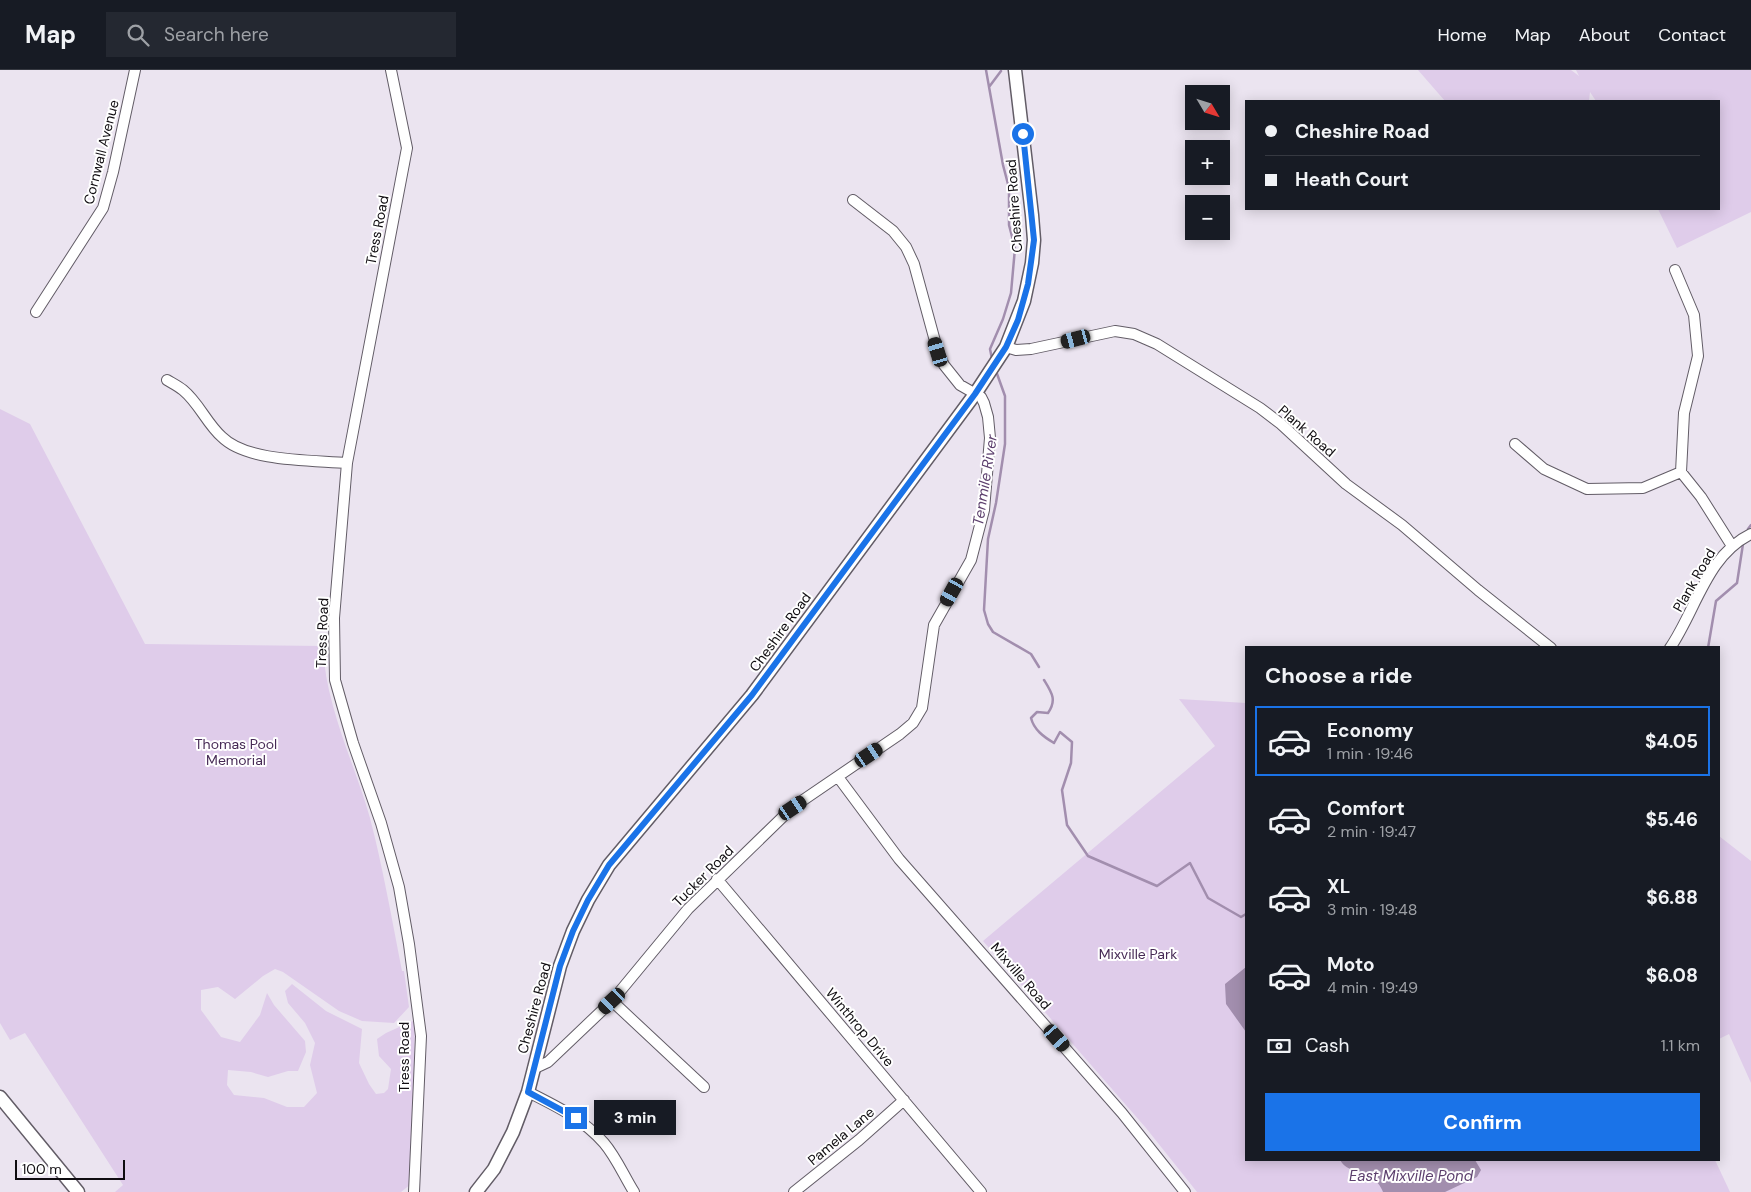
<!DOCTYPE html>
<meta charset="utf-8">
<style>
:root{--surface:#171b24;--page:#242831;--text:#f1f3f6;--muted:#9ea1a6;--line:#363941;--accent:#1a73e8}
body{margin:0;font-family:"DM Sans",sans-serif;background:var(--page);color:var(--text);height:100vh;display:flex;flex-direction:column;font-size:19px;white-space:nowrap}
*{box-sizing:border-box;margin:0}
p{font-size:16px;color:var(--muted)}
.icon{flex:none;width:28px;height:28px;fill:none;stroke:currentColor;stroke-width:2;stroke-linecap:round;stroke-linejoin:round}
.map{position:relative;flex:1;overflow:hidden}
.details{position:absolute;left:1245px;top:576px;width:475px;height:515px;display:flex;flex-direction:column;background:var(--surface);border-radius:0px;box-shadow:0 2px 12px #0003}
.details>*{flex:none}
.banner{position:absolute;left:1245px;top:30px;width:475px;height:110px;border-radius:0px;box-shadow:0 2px 12px #0003;display:grid;align-content:center;height:110px;padding:0 20px;background:var(--surface)}
.needle{width:32px;rotate:128deg}
.controls{position:absolute;left:1185px;top:15px;display:grid;gap:10px}
.controls a{display:grid;place-items:center;width:45px;height:45px;border-radius:0px;background:var(--surface);box-shadow:0 2px 12px #0003;font-size:25px}
.scale{position:absolute;left:15px;bottom:12px;width:110px;box-sizing:border-box;padding-left:5px;border:2px solid #0f0c10;border-top:0;font-size:14px;line-height:18px;white-space:nowrap;color:#0f0c10;-webkit-text-stroke:4px #fff;paint-order:stroke}
.end{position:absolute;width:22px;height:22px;margin:-11px;border:6px solid #1a73e8;background:#fff;box-shadow:0 0 0 2px #fff}
.from{border-radius:50%}
.bubble{position:absolute;height:35px;border-radius:0px;background:var(--surface);box-shadow:0 2px 12px #0003;font-size:16px;font-weight:700;line-height:35px;text-align:center}
.car{position:absolute;width:15px;height:30px;margin:-15px -8px;border-radius:6px;box-shadow:0 0 4px 1px #0007;background:linear-gradient(#222 24%,#8ab4d8 0 40%,#222 0 76%,#8ab4d8 0 86%,#222 0)}
.banner b{display:flex;align-items:center;gap:18px;height:48px;font-size:19px}
.banner b+b{border-top:1px solid var(--line)}
.banner i{width:12px;height:12px;background:var(--text)}
ul{padding:0;list-style:none}
li{display:flex;align-items:center;gap:15px;height:70px;margin:0 10px 8px;padding:0 10px;border:2px solid transparent;border-radius:0px}
li div{flex:1}
li b{display:block;font-size:19px}
li em{font-style:normal;font-weight:700}
li.active{border-color:var(--accent)}
li>.icon{width:45px;height:45px;stroke-width:1.5}
h2{padding:0 20px;font-size:22px;line-height:60px}
.pay{display:flex;align-items:center;gap:12px;height:55px;padding:0 20px;font-size:19px}
.pay p{margin-inline-start:auto}
.button{display:flex;gap:10px;margin-top:auto;padding:10px 20px}
.button a{flex:1;height:58px;border-radius:0px;background:var(--accent);color:#fff;font-size:20px;font-weight:700;line-height:58px;text-align:center}
header{display:flex;align-items:center;gap:30px;box-sizing:border-box;height:70px;padding:0 25px;background:var(--surface);border-bottom:1px solid var(--line)}
header strong{font-size:24px}
nav{display:flex;gap:28px;margin-inline-start:auto;font-size:18px}
.search{width:350px;height:45px;background:var(--page);display:flex;align-items:center;gap:12px;box-sizing:border-box;padding:0 18px;border-radius:0px;color:var(--muted);font-size:19px}
.map>svg:first-child{display:block}
</style>
<header>
<strong>Map</strong>
<div class="search"><svg class="icon" aria-label="search" viewBox="0 0 24 24"><circle cx="10" cy="10" r="6"/><path d="M15 15l6 6"/></svg>Search here</div>
<nav><a>Home</a><a>Map</a><a>About</a><a>Contact</a></nav>
</header>
<div class="map">
<svg width="1751" height="1122" viewBox="0 0 1751 1122">
<rect width="100%" height="100%" fill="#ebe4f0"/>
<path fill="#dfccea" d="M1418,0H1571L1579,6L1576,0H1751V142L1677,178L1658,139H1719V31H1596L1590,22L1589,31H1445Z
M0,339L30,354L145,574L323,576C325,635 354,692 370,748C383,798 392,850 402,901H404L409,937L394,953L362,951L339,941L283,902L275,899L263,906L235,929L218,917L201,920V940L221,967L240,972L260,945L267,923L274,935L305,971L306,982L298,1001H288L268,1007L251,1002L228,1000L227,1015L234,1025L264,1028L287,1037H304L317,1023L310,995L315,973L305,953L288,933L285,921L292,914L326,941L362,959L359,993L369,1014L376,1024L384,1023L388,1019L391,999L379,986L377,969L386,963L415,950L411,1114L401,1122H115L123,1115L25,963L10,970L0,953Z
M1179,629L1246,633V1090H1715L1730,1122H1197L1146,1058L983,871L1215,676Z
M1719,766L1751,791V1013L1729,964L1719,969Z"/>
<path fill="#a28eae" d="M1246,897V962L1226,934L1225,914Z
M1340,1090H1475L1481,1100L1477,1107L1445,1122H1383C1381,1116 1375,1109 1370,1106C1359,1099 1348,1103 1340,1090Z"/>
<g fill="none" stroke-linecap="round" stroke-linejoin="round">
<path stroke="#a28eae" stroke-width="2.5" d="M986,0L1003,95L1009,118V155L1015,178L1011,223L1003,249L990,279L992,289
M989,17L1001,1
M996,301L1005,326V374L996,433L988,469L984,540L988,554L993,562L1031,584L1039,597
M1748,459L1751,455
M1708,578L1716,531L1737,513L1743,474
M1044,610C1052,623 1057,630 1048,643L1037,642L1031,648C1034,660 1044,667 1054,673L1060,662L1072,672L1071,693L1062,720L1067,755L1088,786L1157,816L1190,793L1208,828L1241,847L1246,844"/>
<defs>
<path id="minor" d="M391,0L407,78L347,393L334,548L335,610L353,673L381,753L399,817L409,874L421,966L414,1122
M1675,200L1694,245L1698,286L1684,343L1681,402L1701,427L1732,476
M36,242L103,138L113,102L135,0
M1006,277L1016,280L1031,279L1115,261L1134,264L1157,274L1260,338L1281,354L1346,414L1402,455L1478,520L1551,578
M167,310C172,313 178,316 183,320C199,333 207,354 222,367C247,392 312,390 347,393
M1515,374L1544,399L1587,419L1643,418L1681,402
M1670,578C1696,540 1707,485 1751,464
M838,707L899,789L1122,1043L1185,1122
M717,809L981,1122
M612,931L704,1017
M533,999L548,992L612,931L688,839L793,737L900,664L913,653L922,638L934,555L971,490L984,440L990,368L988,347L984,333L981,327L960,315L944,295L938,282L914,194L906,177L893,161L853,130
M528,1022C556,1036 583,1049 604,1073C616,1087 624,1106 634,1122
M794,1122L859,1070L904,1030"/>
<path id="major" d="M0,1027L78,1122
M476,1122L494,1099L513,1062L528,1022L560,896L573,861L588,830L609,795L752,625L975,324L1006,277L1024,231L1032,193L1034,170L1032,145L1015,0"/>
</defs>
<use href="#minor" stroke="#625c66" stroke-width="12"/>
<use href="#major" stroke="#625c66" stroke-width="15"/>
<use href="#minor" stroke="#fff" stroke-width="10"/>
<use href="#major" stroke="#fff" stroke-width="12"/>
</g>
<g fill="none" stroke-linecap="round" stroke-linejoin="round">
<path stroke="#1a73e8" stroke-width="6" d="M576,1048L528,1022L560,896L573,861L588,830L609,795L752,625L975,324L1006,277L1018,250L1028,214L1034,170L1023,64"/>
</g>
<g text-anchor="middle" dominant-baseline="central" stroke-width="4" stroke-linejoin="round" paint-order="stroke">
<g font-size="14" fill="#0f0c10" stroke="#fff">
<text transform="translate(101 82) rotate(-76)">Cornwall Avenue</text>
<text transform="translate(1014 136) rotate(-94)">Cheshire Road</text>
<text transform="translate(377 160) rotate(-79)">Tress Road</text>
<text transform="translate(1307 361) rotate(41)">Plank Road</text>
<text transform="translate(1694 510) rotate(-60)">Plank Road</text>
<text transform="translate(780 562) rotate(-54)">Cheshire Road</text>
<text transform="translate(322 563) rotate(-88)">Tress Road</text>
<text transform="translate(703 806) rotate(-45)">Tucker Road</text>
<text transform="translate(1021 906) rotate(49)">Mixville Road</text>
<text transform="translate(534 938) rotate(-75)">Cheshire Road</text>
<text transform="translate(860 957) rotate(50)">Winthrop Drive</text>
<text transform="translate(404 987) rotate(-90)">Tress Road</text>
<text transform="translate(841 1066) rotate(-40)">Pamela Lane</text>
</g>
<g font-size="14" fill="#462a55" stroke="#fff">
<text x="236" y="674">Thomas Pool<tspan x="236" dy="16">Memorial</tspan></text>
<text x="1138" y="884">Mixville Park</text>
</g>
<g font-size="15" font-style="italic" fill="#5d406e" stroke="#fff">
<text transform="translate(985 410) rotate(-81)">Tenmile River</text>
<text x="1411" y="1106">East Mixville Pond</text>
</g>
</g>
</svg>
<div class="controls">
<a><svg class="needle" viewBox="-14 -14 28 28"><path d="M0-13l5 13h-10z" fill="#e53935"/><path d="M0 13l5-13h-10z" fill="#9ea1a6"/></svg></a>
<a>+</a>
<a>−</a>
</div>
<div class="scale">100 m</div>
<i class="end from" style="left:1023px;top:64px"></i>
<i class="end" style="left:576px;top:1048px"></i>
<div class="bubble" style="left:594px;top:1030px;width:82px">3 min</div>
<i class="car" style="left:1076px;top:269px;rotate:255deg"></i>
<i class="car" style="left:938px;top:282px;rotate:343deg"></i>
<i class="car" style="left:952px;top:522px;rotate:209deg"></i>
<i class="car" style="left:869px;top:685px;rotate:56deg"></i>
<i class="car" style="left:793px;top:738px;rotate:56deg"></i>
<i class="car" style="left:612px;top:931px;rotate:227deg"></i>
<i class="car" style="left:1057px;top:968px;rotate:139deg"></i>
<div class="banner">
<b><i class="from"></i>Cheshire Road</b>
<b><i></i>Heath Court</b>
</div>
<section class="details">
<h2>Choose a ride</h2>
<ul>
<li class="active"><svg class="icon" aria-label="car" viewBox="0 0 24 24"><path d="M5 17H2v-5l4-1 3-4h7l3 4 3 1v5h-3M9 17h6M6 11h13"/><circle cx="7" cy="17" r="2"/><circle cx="17" cy="17" r="2"/></svg><div><b>Economy</b><p>1 min · 19:46</p></div><em>$4.05</em></li>
<li><svg class="icon" aria-label="car" viewBox="0 0 24 24"><path d="M5 17H2v-5l4-1 3-4h7l3 4 3 1v5h-3M9 17h6M6 11h13"/><circle cx="7" cy="17" r="2"/><circle cx="17" cy="17" r="2"/></svg><div><b>Comfort</b><p>2 min · 19:47</p></div><em>$5.46</em></li>
<li><svg class="icon" aria-label="car" viewBox="0 0 24 24"><path d="M5 17H2v-5l4-1 3-4h7l3 4 3 1v5h-3M9 17h6M6 11h13"/><circle cx="7" cy="17" r="2"/><circle cx="17" cy="17" r="2"/></svg><div><b>XL</b><p>3 min · 19:48</p></div><em>$6.88</em></li>
<li><svg class="icon" aria-label="car" viewBox="0 0 24 24"><path d="M5 17H2v-5l4-1 3-4h7l3 4 3 1v5h-3M9 17h6M6 11h13"/><circle cx="7" cy="17" r="2"/><circle cx="17" cy="17" r="2"/></svg><div><b>Moto</b><p>4 min · 19:49</p></div><em>$6.08</em></li>
</ul>
<div class="pay"><svg class="icon" aria-label="cash" viewBox="0 0 24 24"><path d="M3 7h18v10H3z"/><circle cx="12" cy="12" r="2"/></svg>Cash<p>1.1 km</p></div>
<div class="button"><a>Confirm</a></div>
</section>
</div>
